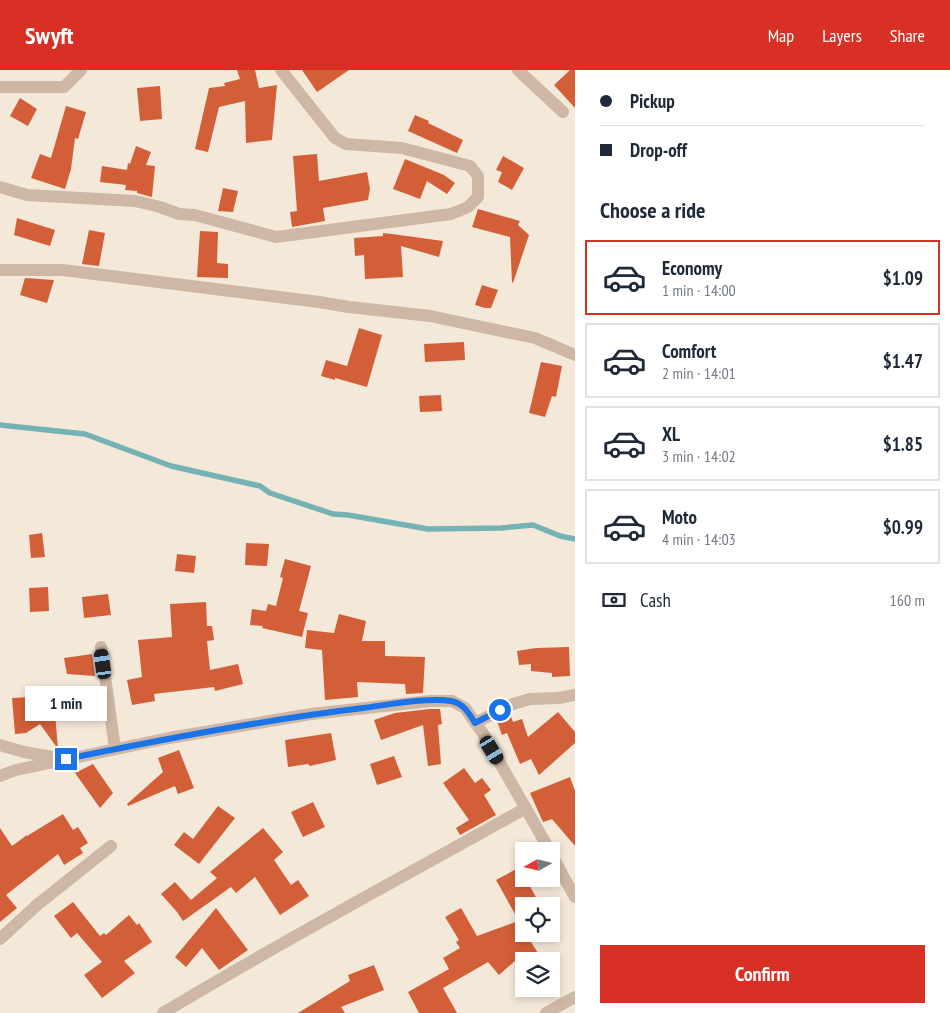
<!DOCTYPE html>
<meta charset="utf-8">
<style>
:root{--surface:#fff;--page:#f6f6f7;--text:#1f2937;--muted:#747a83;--line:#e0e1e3;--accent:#d93025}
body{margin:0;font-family:"PT Sans Narrow",sans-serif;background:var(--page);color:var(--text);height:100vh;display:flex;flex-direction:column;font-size:19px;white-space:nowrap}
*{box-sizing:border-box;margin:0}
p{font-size:16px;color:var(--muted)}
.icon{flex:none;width:28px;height:28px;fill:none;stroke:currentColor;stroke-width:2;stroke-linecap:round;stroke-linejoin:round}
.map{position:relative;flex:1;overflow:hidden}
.details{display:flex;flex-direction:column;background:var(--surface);width:375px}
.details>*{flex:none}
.guide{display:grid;align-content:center;height:110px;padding:0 25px;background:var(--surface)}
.needle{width:32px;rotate:262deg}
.buttons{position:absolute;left:515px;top:772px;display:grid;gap:10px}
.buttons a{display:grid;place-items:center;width:45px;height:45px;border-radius:0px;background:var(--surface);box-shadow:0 2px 8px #0003;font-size:25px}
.end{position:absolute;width:22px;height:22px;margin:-11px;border:6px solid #1a73e8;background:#fff;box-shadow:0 0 0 2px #fff}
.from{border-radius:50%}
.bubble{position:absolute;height:35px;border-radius:0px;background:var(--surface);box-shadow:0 2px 8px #0003;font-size:16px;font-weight:700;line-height:35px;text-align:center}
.car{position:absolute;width:15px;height:30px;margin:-15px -8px;border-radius:6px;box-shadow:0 0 4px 1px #0007;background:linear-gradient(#222 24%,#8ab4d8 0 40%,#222 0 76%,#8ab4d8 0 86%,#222 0)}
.guide b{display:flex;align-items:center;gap:18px;height:48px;font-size:19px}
.guide b+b{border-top:1px solid var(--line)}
.guide i{width:12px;height:12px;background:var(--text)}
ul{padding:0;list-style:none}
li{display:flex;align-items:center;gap:15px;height:75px;margin:0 10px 8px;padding:0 15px;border:2px solid var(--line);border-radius:0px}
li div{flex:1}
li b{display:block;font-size:19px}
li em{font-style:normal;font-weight:700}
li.selected{border-color:var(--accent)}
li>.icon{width:45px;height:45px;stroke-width:1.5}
h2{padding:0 25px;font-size:22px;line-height:60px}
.pay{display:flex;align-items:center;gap:12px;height:55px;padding:0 25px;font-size:19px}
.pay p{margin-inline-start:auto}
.cta{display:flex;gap:10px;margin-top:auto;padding:10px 25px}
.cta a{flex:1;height:58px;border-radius:0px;background:var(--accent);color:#fff;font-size:20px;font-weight:700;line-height:58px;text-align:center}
header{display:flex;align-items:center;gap:30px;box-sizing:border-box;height:70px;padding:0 25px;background:var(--accent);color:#fff}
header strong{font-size:24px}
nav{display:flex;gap:28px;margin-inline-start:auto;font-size:18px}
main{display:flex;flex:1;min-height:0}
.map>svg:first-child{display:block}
</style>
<header>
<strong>Swyft</strong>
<nav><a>Map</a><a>Layers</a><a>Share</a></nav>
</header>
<main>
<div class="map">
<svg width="575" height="943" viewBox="0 0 575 943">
<rect width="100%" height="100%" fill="#f4e8d9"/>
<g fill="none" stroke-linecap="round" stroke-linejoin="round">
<path stroke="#75b2b4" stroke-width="5.5" d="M0,355L85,364L171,396L260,416L270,423L333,444L348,445L428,459L501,458L533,455L560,466L575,469"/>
</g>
<path fill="#d35f39" d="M237,0H255L259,18L277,15L272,70L246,73L245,31L219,37L208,82L195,79L209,18L225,16L224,13L240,9Z
M302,0H349L317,22Z
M570,0H575V38L554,15Z
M160,16L162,49L140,51L137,18Z
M20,28L37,39L28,56L10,46Z
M66,36L86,42L78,69L75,68L71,99L65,119L31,108L40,84L51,88Z
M415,45L429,51L428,53L463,70L457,83L408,61Z
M136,76L151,82L146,95L155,96L152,127L137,123V121L125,120L126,115L100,112L102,96L127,100L128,93L130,94Z
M317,84L319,111L367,102L370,119L368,130L323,138L325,151L292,157L290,142L297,141L293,86Z
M503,86L524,98L512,120L498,112L502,102L496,100Z
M405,89L444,105L455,113L447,124L427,111L420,129L393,119Z
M223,118L238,121L233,142L218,141Z
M478,139L520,151L518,155L529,165L513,213L512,212L510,167L472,157Z
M17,148L55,160L50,176L14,165Z
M89,160L105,163L99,196L82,194Z
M200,161L218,162L217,193L228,194V208L197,207Z
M383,163L392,164L443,171L439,187L401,176L403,207L365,209L364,185L355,186L354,168L383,166Z
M25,208L54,210L47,233L20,225Z
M482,215L498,220L491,238H485L475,235Z
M359,258L382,265L367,317L335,308V310L321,306L326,290L347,296Z
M464,272L465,290L425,292L424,274Z
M541,292L562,296L556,327L552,326L545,347L529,343Z
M441,325L442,341L420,342L419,326Z
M42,463L45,487L31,488L29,465Z
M246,473L269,474L267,496L245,495Z
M177,484L196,486L194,503L175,501Z
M285,489L311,496L299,541L308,543L302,567L262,558L263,556L250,555L252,539L266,541L268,534L276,536L283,508L280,507Z
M48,517L49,541L30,542L29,518Z
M108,524L111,545L84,548L82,527Z
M206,532L207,556H212L214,570L207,571L210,600L238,594L243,614L215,621L214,617L154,624L155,631L132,635L127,610L142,607L138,570L172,567L170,534Z
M339,544L366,551L362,571H385V586L425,587L423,623L406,624L405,614L357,612L358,627L325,630L322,580L305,578L307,560L334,563Z
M569,577L570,606L552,607V603L531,601V594L519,595L517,581L536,578Z
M92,584L95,606L67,604L64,588Z
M30,627V631H36L37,638L68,635L55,643L58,679L40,654L26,663L15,664L12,628Z
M430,639H440L442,654L438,655L441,694L428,696L423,655L381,670L374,650L395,643Z
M558,642L575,662V673L539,705L531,689L520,694L507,663L502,665L497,651L510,644L513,652L522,649L528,667Z
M331,663L336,690L310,696L308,694L288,697L285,670Z
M179,680L194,718L178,724L175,716L128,736L127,734L163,702L158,688Z
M394,686L402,707L377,715L370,694Z
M93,694L113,723L100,738L75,703Z
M464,698L475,713L482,708L491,720L484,725L496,745L460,765L456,758L469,750L443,713Z
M570,707L575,721V776L552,749L543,752L530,723Z
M313,732L325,757L303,767L291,742Z
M218,736L235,748L199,794L174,775L184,762L193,769Z
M63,744L73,760L78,757L88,773L80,778L83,783L64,795L58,784L6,825L17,838L0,852V758L12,776L27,765V766Z
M263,758L283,782L274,790L291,815L298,810L309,826L280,845L255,807L236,823L231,817L183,851L177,842L161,824L175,812L191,830L217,808L210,802Z
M520,797L524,809H526L538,831L529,836H524V839L515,844L496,810Z
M73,832L100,866L104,863L106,865L129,845L137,855L139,853L152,872L124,891L135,903L102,928L84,905L102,892L77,863L71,868L54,846Z
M216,838L248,880L219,900L202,878L186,897L175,887Z
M461,838L477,866L521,850L524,857V864H526L543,891L516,890L499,905L488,892L443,918L457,943H419L408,922L449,899L443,888L460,878L456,872L459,870L445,847Z
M374,895L384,920L341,937L345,943H298L350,911L348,905Z"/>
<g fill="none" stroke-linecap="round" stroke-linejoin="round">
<path stroke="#ceb7a4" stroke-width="12" d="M518,0L563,42
M0,17H64L81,0
M0,117L27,125L135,131L160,137L179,144L195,145L276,167L451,144L468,137L478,127V106L470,96L402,78L346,74L335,68L281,0
M0,200H63L319,232L349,237L430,246L535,268L575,285
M101,577L115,679
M475,653L513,634L530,629L559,628L575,625
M0,675L24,682L59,688
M0,706L16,700L169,668L311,644L430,631H452L465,638L484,665L550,781
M551,784L575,827
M0,869L37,835L111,776
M163,943C282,871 405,806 526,738
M546,943L575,927"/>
</g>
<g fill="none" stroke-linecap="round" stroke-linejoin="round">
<path stroke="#1a73e8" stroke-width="6" d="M66,689C165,669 263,650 363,638C387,635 429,627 451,631C463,633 469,643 475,653L500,640"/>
</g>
</svg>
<div class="buttons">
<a><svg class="needle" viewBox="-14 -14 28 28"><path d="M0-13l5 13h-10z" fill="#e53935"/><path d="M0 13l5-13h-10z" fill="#747a83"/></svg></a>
<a><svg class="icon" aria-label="locate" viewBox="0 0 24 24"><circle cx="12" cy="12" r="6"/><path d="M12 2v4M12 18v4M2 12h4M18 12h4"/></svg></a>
<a><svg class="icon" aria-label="layers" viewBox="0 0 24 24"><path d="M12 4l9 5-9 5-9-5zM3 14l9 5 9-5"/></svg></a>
</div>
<i class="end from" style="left:500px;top:640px"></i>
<i class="end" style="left:66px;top:689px"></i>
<div class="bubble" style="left:25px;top:616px;width:82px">1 min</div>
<i class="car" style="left:103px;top:594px;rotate:352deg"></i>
<i class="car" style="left:492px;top:680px;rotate:149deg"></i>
</div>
<section class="details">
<div class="guide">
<b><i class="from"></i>Pickup</b>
<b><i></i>Drop-off</b>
</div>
<h2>Choose a ride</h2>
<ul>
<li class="selected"><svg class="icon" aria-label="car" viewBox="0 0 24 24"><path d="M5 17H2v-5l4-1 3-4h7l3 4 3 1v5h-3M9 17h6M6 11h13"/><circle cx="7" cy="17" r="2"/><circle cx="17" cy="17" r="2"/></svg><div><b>Economy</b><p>1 min · 14:00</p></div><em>$1.09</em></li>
<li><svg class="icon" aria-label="car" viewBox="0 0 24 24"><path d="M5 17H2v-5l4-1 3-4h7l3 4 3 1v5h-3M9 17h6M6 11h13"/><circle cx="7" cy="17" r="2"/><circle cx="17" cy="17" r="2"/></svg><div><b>Comfort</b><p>2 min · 14:01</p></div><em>$1.47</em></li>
<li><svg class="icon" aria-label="car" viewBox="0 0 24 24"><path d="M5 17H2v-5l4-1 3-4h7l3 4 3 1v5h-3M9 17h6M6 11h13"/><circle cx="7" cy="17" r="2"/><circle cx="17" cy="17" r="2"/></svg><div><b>XL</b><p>3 min · 14:02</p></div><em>$1.85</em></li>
<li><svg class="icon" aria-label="car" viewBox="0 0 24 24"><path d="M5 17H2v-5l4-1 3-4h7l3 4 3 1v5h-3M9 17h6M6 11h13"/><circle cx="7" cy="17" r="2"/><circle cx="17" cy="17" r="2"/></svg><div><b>Moto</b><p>4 min · 14:03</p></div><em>$0.99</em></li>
</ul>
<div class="pay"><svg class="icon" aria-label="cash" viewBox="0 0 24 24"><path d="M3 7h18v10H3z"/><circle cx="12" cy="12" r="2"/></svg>Cash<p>160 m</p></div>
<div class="cta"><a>Confirm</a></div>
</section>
</main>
